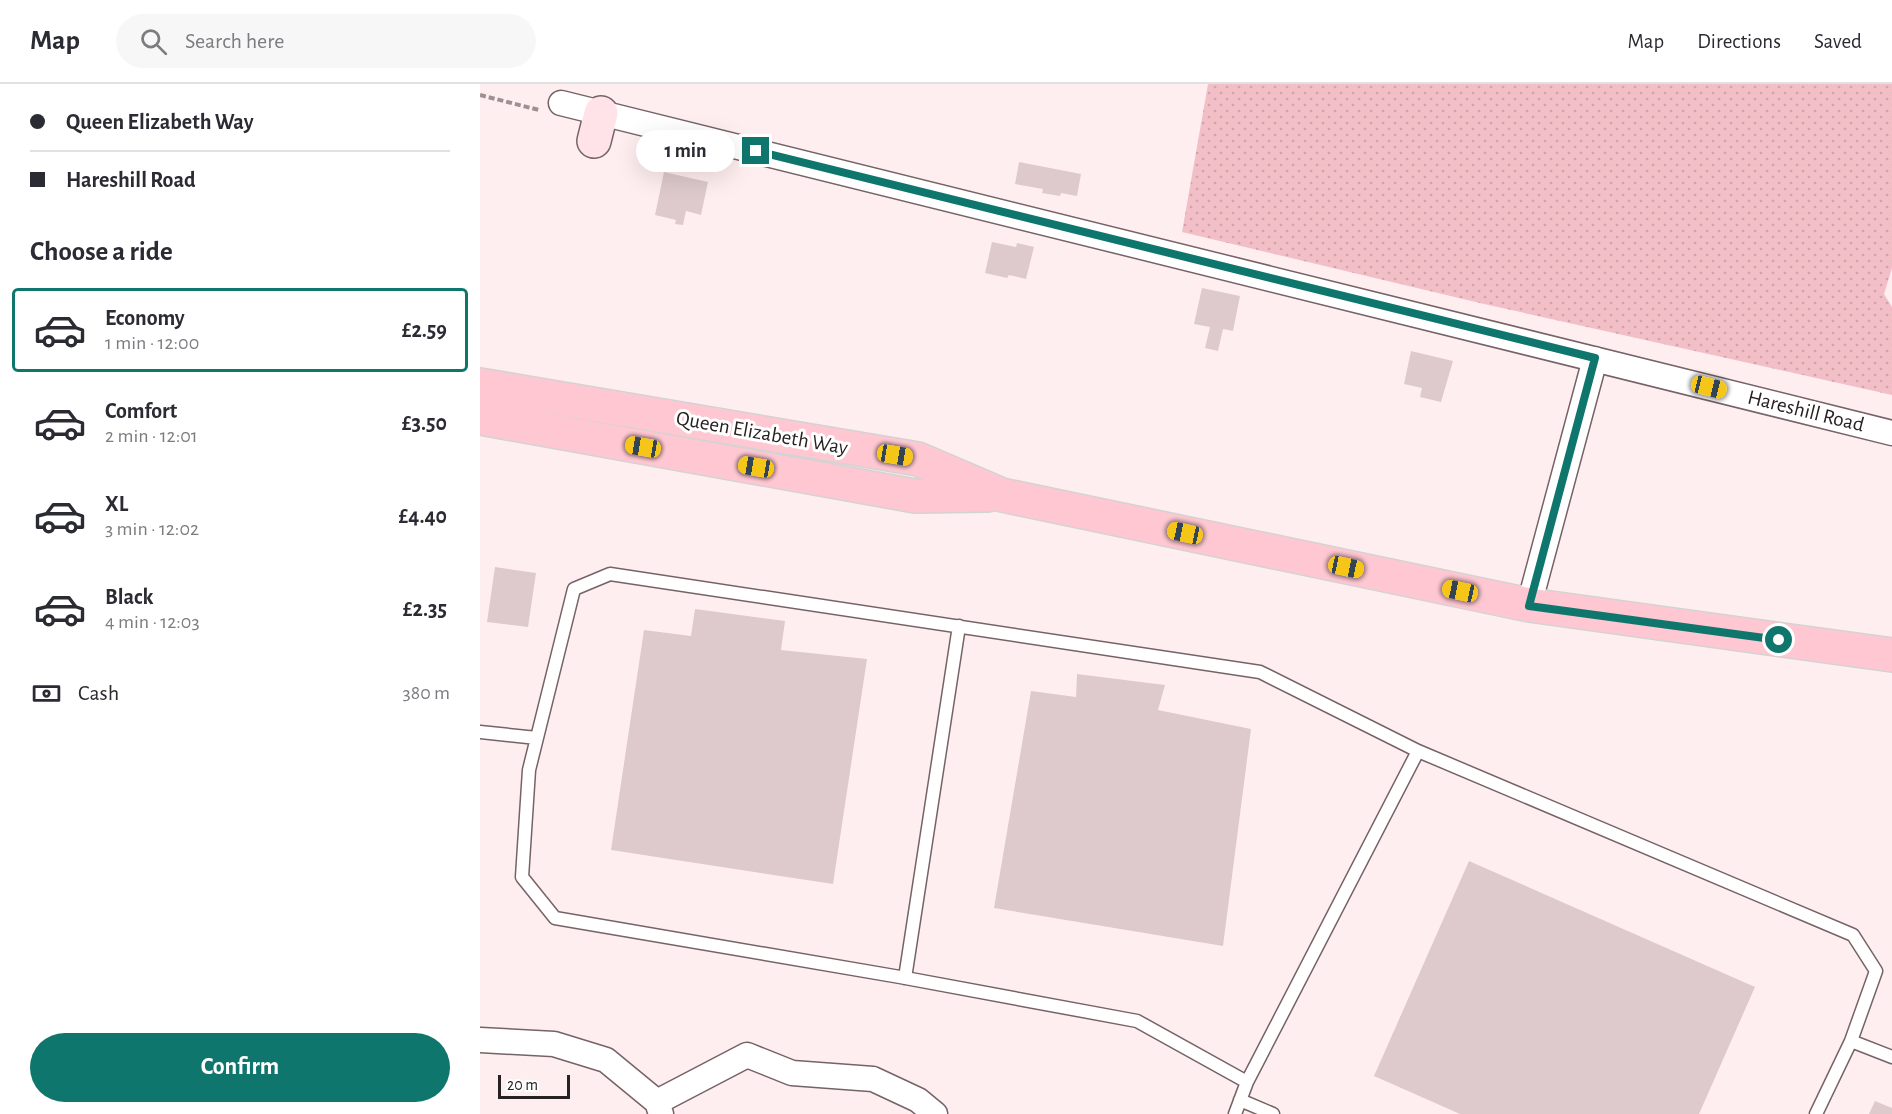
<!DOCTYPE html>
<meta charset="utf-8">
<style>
:root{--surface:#fff;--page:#f7f7f7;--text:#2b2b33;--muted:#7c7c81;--line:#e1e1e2;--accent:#0f766e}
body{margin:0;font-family:"Alegreya Sans",sans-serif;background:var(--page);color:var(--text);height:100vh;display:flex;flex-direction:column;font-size:22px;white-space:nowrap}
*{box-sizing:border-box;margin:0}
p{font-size:20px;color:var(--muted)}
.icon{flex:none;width:33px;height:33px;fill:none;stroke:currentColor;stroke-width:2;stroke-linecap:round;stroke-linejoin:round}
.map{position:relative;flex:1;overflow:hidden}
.side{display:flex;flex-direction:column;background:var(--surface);width:480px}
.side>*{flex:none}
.top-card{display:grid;align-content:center;height:132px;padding:0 30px;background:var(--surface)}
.scale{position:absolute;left:18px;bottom:15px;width:72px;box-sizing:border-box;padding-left:6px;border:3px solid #282122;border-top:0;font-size:16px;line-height:21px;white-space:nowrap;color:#282122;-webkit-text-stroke:4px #fff;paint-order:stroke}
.end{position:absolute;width:27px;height:27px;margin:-14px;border:8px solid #0f766e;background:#fff;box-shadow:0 0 0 3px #fff}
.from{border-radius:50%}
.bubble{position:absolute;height:42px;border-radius:21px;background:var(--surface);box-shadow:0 6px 24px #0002;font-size:20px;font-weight:700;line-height:42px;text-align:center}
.car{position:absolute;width:18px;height:36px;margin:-18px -9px;border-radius:8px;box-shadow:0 0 4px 2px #0007;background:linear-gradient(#f5c518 24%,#345 0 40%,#f5c518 0 76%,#345 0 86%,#f5c518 0)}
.top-card b{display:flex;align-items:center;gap:21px;height:57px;font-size:22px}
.top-card b+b{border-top:2px solid var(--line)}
.top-card i{width:15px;height:15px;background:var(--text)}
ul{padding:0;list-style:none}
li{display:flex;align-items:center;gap:18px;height:84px;margin:0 12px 9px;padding:0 18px;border:3px solid transparent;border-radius:6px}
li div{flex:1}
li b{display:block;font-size:22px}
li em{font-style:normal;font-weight:700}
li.active{border-color:var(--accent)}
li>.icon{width:54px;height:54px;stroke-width:1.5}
h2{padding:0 30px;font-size:27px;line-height:72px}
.pay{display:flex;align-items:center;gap:15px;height:66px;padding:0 30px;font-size:22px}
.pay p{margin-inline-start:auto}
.primary-button{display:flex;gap:12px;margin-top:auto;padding:12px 30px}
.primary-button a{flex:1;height:69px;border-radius:36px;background:var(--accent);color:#fff;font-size:24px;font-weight:700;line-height:69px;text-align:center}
header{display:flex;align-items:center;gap:36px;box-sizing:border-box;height:84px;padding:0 30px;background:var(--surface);border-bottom:2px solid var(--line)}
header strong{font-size:28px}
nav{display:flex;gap:33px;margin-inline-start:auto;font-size:21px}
.search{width:420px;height:54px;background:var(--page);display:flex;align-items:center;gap:15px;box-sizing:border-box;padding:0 21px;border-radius:33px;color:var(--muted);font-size:22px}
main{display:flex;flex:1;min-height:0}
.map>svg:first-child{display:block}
</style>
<header>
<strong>Map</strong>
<div class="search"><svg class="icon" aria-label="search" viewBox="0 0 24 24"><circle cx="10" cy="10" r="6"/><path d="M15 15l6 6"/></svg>Search here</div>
<nav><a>Map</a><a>Directions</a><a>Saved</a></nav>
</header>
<main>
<section class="side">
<div class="top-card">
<b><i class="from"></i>Queen Elizabeth Way</b>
<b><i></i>Hareshill Road</b>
</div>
<h2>Choose a ride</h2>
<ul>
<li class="active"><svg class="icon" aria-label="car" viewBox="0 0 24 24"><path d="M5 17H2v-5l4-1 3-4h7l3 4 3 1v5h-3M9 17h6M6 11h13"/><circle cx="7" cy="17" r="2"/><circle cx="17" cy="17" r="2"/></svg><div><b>Economy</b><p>1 min · 12:00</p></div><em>£2.59</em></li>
<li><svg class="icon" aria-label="car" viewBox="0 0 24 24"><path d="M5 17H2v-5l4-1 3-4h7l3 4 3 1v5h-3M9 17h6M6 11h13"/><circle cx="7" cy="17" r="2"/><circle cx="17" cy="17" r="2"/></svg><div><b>Comfort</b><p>2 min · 12:01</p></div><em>£3.50</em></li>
<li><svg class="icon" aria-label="car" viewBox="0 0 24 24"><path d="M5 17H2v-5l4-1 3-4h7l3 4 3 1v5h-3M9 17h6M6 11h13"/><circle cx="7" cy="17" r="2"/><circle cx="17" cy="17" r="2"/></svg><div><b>XL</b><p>3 min · 12:02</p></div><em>£4.40</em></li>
<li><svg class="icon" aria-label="car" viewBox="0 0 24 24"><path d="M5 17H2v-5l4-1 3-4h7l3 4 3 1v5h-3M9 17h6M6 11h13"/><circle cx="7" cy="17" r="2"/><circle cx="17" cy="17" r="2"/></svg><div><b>Black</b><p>4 min · 12:03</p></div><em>£2.35</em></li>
</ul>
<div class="pay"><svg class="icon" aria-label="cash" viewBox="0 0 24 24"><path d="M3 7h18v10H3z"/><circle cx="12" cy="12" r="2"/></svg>Cash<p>380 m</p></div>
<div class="primary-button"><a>Confirm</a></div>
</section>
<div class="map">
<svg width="1412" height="1030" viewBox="0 0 1412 1030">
<defs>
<pattern id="grass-dots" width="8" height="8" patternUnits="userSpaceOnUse" patternTransform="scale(1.5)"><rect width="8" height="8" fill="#f3bfc7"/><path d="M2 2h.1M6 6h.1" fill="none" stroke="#d0a4ab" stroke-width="1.8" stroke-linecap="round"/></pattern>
</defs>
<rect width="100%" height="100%" fill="#ffeef0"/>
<path fill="url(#grass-dots)" d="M728,0H1412V184L1404,210L1412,223V311L1004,220L702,148Z"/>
<path fill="#decacd" d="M539,78L601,90L597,112L581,109L580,112L562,109L563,105L535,100Z
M184,88L228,98L221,131L206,127L203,141L195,140L196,136L175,131Z
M512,158L536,163L537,159L554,163L546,195L529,191L527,194L505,189Z
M722,204L760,212L753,247L743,245L738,267L725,264L730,243L714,240Z
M931,267L973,277L961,318L940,313L942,304L924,300Z
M15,483L56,489L48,543L7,538Z
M215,525L305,537L301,566L387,575L353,800L131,766L164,546L211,552Z
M597,590L685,601L678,626L771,645L743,862L514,824L551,607L596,613Z
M989,777L1275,903L1219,1030H980L894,992Z
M1395,1017L1412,1024V1030H1389Z"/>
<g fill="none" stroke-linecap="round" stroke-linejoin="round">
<defs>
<path id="lane" d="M0,648L57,654
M425,894L479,542
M1371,957L1412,973
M767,998L657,937L420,893L75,834L42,793L49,686L94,505L130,490L780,588L938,667L1373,851L1396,887L1371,957L1336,1030
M760,1016L793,1030
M755,1030L767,998L938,667"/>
<path id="street" d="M81,19L1412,349
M1049,521L1115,275
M0,956L74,960L126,976L177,1018L181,1030
M177,1018L267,971L312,989L393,995L438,1016L455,1030"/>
<path id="secondary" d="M114,57L121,29"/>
<path id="primary" d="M0,301L438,375L522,411L1049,521L1412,571
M0,334L435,412L508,411"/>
</defs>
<use href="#lane" stroke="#756366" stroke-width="15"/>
<use href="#street" stroke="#756366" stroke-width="27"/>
<use href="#secondary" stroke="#756366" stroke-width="36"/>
<use href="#primary" stroke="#d4d3d3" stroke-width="36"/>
<path stroke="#9d9092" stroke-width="4" stroke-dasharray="6 3" stroke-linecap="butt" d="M0,11L59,26"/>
<use href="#lane" stroke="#fff" stroke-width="12"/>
<use href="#street" stroke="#fff" stroke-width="24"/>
<use href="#secondary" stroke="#ffe3e8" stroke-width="33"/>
<use href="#primary" stroke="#fec7d1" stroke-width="33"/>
</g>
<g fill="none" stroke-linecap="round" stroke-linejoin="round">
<path stroke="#0f766e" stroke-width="8" d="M276,67L1115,274L1049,522L1299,556"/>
</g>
<g text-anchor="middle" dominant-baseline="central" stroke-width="6" stroke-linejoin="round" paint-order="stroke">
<g font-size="21" fill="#282122" stroke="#fff">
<text transform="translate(1326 327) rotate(14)">Hareshill Road</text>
<text transform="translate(282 349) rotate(10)">Queen Elizabeth Way</text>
</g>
</g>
</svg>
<div class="scale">20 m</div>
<i class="end from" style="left:1299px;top:556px"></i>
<i class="end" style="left:276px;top:67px"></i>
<div class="bubble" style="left:156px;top:46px;width:99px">1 min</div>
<i class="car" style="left:1229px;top:303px;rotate:104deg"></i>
<i class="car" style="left:163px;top:363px;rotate:280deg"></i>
<i class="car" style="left:415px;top:371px;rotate:100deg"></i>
<i class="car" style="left:276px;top:383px;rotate:280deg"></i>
<i class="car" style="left:705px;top:449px;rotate:282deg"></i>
<i class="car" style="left:866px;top:483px;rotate:102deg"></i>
<i class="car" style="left:980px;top:507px;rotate:282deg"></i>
</div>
</main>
